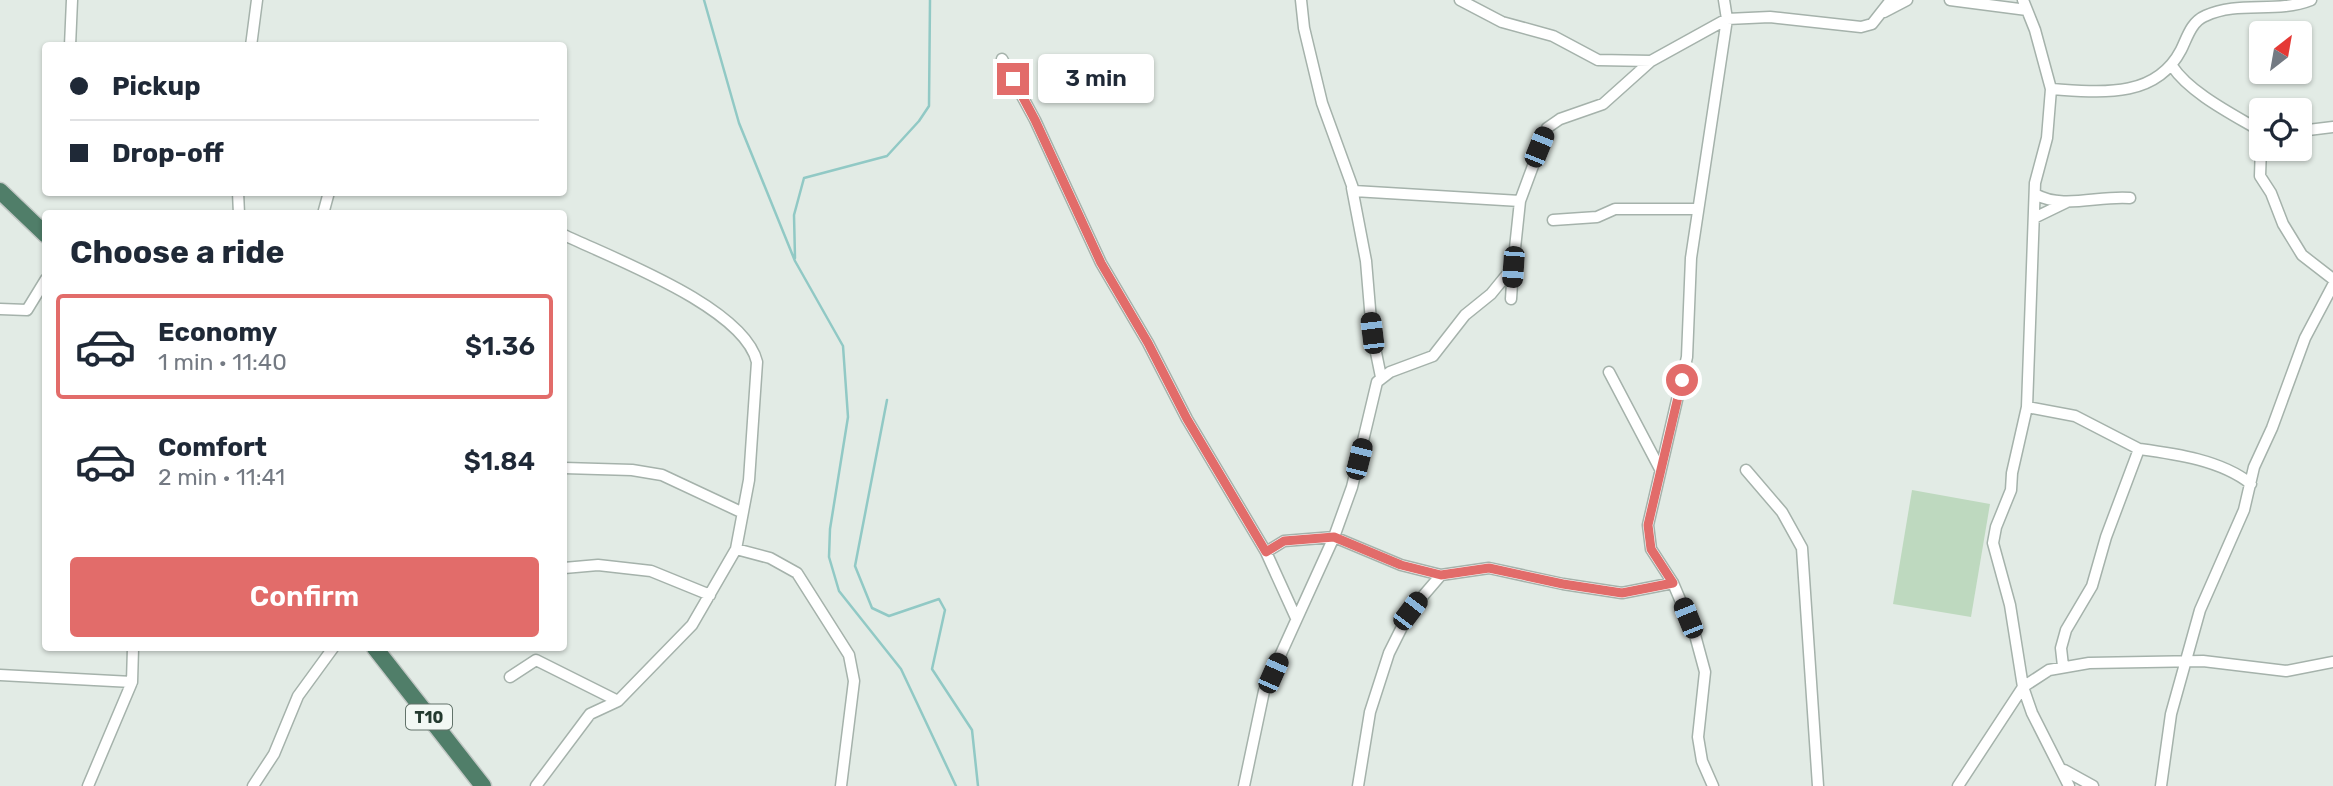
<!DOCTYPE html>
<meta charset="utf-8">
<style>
:root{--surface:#fff;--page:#f6f6f7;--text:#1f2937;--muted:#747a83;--line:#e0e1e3;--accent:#e26c6a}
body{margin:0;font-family:Rubik,sans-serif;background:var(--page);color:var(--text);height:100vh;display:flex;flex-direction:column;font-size:26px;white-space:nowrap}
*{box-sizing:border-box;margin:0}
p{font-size:23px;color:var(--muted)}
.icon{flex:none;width:38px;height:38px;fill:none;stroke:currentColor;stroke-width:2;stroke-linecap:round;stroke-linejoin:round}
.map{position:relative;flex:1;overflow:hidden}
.side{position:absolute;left:42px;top:210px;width:525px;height:441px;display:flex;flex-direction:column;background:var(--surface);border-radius:7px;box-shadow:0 2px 5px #0004}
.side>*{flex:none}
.top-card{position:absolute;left:42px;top:42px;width:525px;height:154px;border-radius:7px;box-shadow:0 2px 5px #0004;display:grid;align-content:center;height:154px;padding:0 28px;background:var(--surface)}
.needle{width:46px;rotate:31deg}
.controls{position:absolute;left:2249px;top:21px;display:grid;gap:14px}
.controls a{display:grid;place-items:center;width:63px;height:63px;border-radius:7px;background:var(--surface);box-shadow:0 2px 5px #0004;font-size:35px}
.end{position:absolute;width:32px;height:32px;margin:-16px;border:9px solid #e26c6a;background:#fff;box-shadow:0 0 0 4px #fff}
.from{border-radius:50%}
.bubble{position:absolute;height:49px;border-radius:7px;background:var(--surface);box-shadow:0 2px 5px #0004;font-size:23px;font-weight:600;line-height:49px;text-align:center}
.car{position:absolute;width:21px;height:42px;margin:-21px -10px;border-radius:9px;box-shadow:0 0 5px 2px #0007;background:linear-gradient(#222 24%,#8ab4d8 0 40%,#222 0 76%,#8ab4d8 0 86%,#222 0)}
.top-card b{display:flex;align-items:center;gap:24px;height:66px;font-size:26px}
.top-card b+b{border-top:2px solid var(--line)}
.top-card i{width:18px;height:18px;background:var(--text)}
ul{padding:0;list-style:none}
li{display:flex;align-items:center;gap:21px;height:105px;margin:0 14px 10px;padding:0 14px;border:4px solid transparent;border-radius:7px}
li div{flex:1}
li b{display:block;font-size:26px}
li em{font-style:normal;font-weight:600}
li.on{border-color:var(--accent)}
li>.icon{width:63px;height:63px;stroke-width:1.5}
h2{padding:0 28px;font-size:32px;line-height:84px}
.cta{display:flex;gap:14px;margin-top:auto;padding:14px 28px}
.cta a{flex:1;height:80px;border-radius:7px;background:var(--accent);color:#fff;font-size:28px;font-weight:600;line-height:80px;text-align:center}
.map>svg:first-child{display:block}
</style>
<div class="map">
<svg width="2333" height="786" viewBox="0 0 2333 786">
<rect width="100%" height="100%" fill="#e2ebe5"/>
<path fill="#bed9bf" d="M1912,490L1990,504L1971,617L1893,604Z"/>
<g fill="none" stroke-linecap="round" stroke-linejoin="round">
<path stroke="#91c9c5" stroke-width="2.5" d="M704,0L739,123L795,261L843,346L848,417L830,529L829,557L839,591L901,669L956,786
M795,258L794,215L804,178L887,156L919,121L929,106L930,0
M887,400L855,566L872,608L889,616L939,599L945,610L932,669L972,730L978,786"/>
<defs>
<path id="minor" d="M1301,0L1304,28L1322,103L1354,191L1520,201
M1460,0L1502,22L1553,36L1598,60L1651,61
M1950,0L2027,10
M2023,0L2035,30L2051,89L2047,138L2035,183L2027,407L2012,473L2011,490L1996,527L1993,543L2010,605L2023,687L2032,713L2069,786
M1884,12L1907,0
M70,46L72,0
M251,46L257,0
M1002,59L1035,120L1101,263L1148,343L1187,419L1266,552L1296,618
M2172,66C2190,93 2232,114 2259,130L2261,140
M2051,89C2098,92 2155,100 2181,50C2187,38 2191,22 2205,16C2239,0 2276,14 2311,0
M2300,131L2333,127
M2261,147L2260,176L2271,193L2283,224L2302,255L2333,279
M1352,188L1366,261L1372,333L1381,377
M238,192L239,214
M2035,194C2063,210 2099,195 2130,198
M323,214L329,192
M2034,218L2067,202
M1553,220L1597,217L1615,209H1697
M1511,299L1513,268
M0,309L27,310L46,279
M1609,372L1660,469
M2027,407L2075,416L2139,449
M564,468L632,470L662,475L741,512
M1746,470L1782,512L1802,548L1818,786
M736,549L770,558L797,573L849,655L854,681L841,786
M1266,552L1284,541L1334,537L1401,565L1441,575
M564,568L598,565L651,571L710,595
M2063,666L2061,648L2066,630L2092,586L2106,537L2139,449C2176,454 2221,460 2251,484
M0,675L132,682
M510,677L536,660L618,701
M2064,770L2093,786
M88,786L132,682L133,648
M253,786L274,754L298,696L333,648
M536,786L590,714L618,701L692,625L736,549L749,480L757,362C744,307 612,258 564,235
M1244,786L1264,691L1334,537L1352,487L1377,382L1390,372L1433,356L1465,315L1491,294L1513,267L1520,201L1547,128L1560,119L1603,104L1651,61L1727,19L1770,17L1861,27L1872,24L1891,0
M1358,786L1370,712L1389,653L1410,611L1441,575L1489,568L1563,584L1622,593L1673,583
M1713,786L1702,761L1698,737L1705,672L1695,635L1673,583L1651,549L1648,525L1687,357L1691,258L1727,19L1724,0
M1958,786L2023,687L2049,670L2089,663L2203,661L2286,671L2333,662
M2161,786L2171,714L2200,610L2244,510L2254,467L2272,428L2305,338L2333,285"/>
<path id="trunk" d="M0,191L46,235
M375,648L483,786"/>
</defs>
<use href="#minor" stroke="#a5b2ab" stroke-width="13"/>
<use href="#trunk" stroke="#c2c8c5" stroke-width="19"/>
<use href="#minor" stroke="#fff" stroke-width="10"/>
<use href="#trunk" stroke="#507e69" stroke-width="16"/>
</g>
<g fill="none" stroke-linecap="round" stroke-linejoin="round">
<path stroke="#e26c6a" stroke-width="9" d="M1013,79L1035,120L1101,263L1148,343L1187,419L1266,552L1284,541L1334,537L1401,565L1441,575L1489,568L1563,584L1622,593L1673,583L1651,549L1648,525L1682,380"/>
</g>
<g text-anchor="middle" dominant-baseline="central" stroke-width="6" stroke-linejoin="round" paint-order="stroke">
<rect fill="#f2f8f4" stroke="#62736a" stroke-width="2" x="406" y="704.5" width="46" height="25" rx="5"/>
<g font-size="16" font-weight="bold" fill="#243a2f">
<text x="429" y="717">T10</text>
</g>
</g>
</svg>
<div class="controls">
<a><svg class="needle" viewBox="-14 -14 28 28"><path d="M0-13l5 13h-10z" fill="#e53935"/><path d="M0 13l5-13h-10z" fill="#747a83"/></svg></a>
<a><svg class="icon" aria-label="locate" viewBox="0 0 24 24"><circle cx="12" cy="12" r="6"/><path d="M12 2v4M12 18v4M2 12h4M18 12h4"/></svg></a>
</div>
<i class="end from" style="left:1682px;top:380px"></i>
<i class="end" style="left:1013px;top:79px"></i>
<div class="bubble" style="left:1038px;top:54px;width:116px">3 min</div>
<i class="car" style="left:1539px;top:147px;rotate:22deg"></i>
<i class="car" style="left:1513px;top:267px;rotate:184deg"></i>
<i class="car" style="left:1372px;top:333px;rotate:353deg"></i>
<i class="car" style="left:1359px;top:459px;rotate:14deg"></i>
<i class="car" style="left:1410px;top:611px;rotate:37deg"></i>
<i class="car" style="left:1688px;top:618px;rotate:338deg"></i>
<i class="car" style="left:1273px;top:673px;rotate:24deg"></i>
<div class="top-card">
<b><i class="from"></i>Pickup</b>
<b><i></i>Drop-off</b>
</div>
<section class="side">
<h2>Choose a ride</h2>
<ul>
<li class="on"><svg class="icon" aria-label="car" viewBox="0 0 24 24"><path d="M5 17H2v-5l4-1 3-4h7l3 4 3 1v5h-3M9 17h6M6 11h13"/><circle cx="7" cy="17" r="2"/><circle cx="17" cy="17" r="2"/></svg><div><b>Economy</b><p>1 min · 11:40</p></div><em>$1.36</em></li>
<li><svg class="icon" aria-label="car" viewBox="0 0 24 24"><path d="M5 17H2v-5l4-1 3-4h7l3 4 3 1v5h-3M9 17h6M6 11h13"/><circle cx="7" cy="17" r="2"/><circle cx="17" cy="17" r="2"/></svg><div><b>Comfort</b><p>2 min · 11:41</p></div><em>$1.84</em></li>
</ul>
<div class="cta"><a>Confirm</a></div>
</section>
</div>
